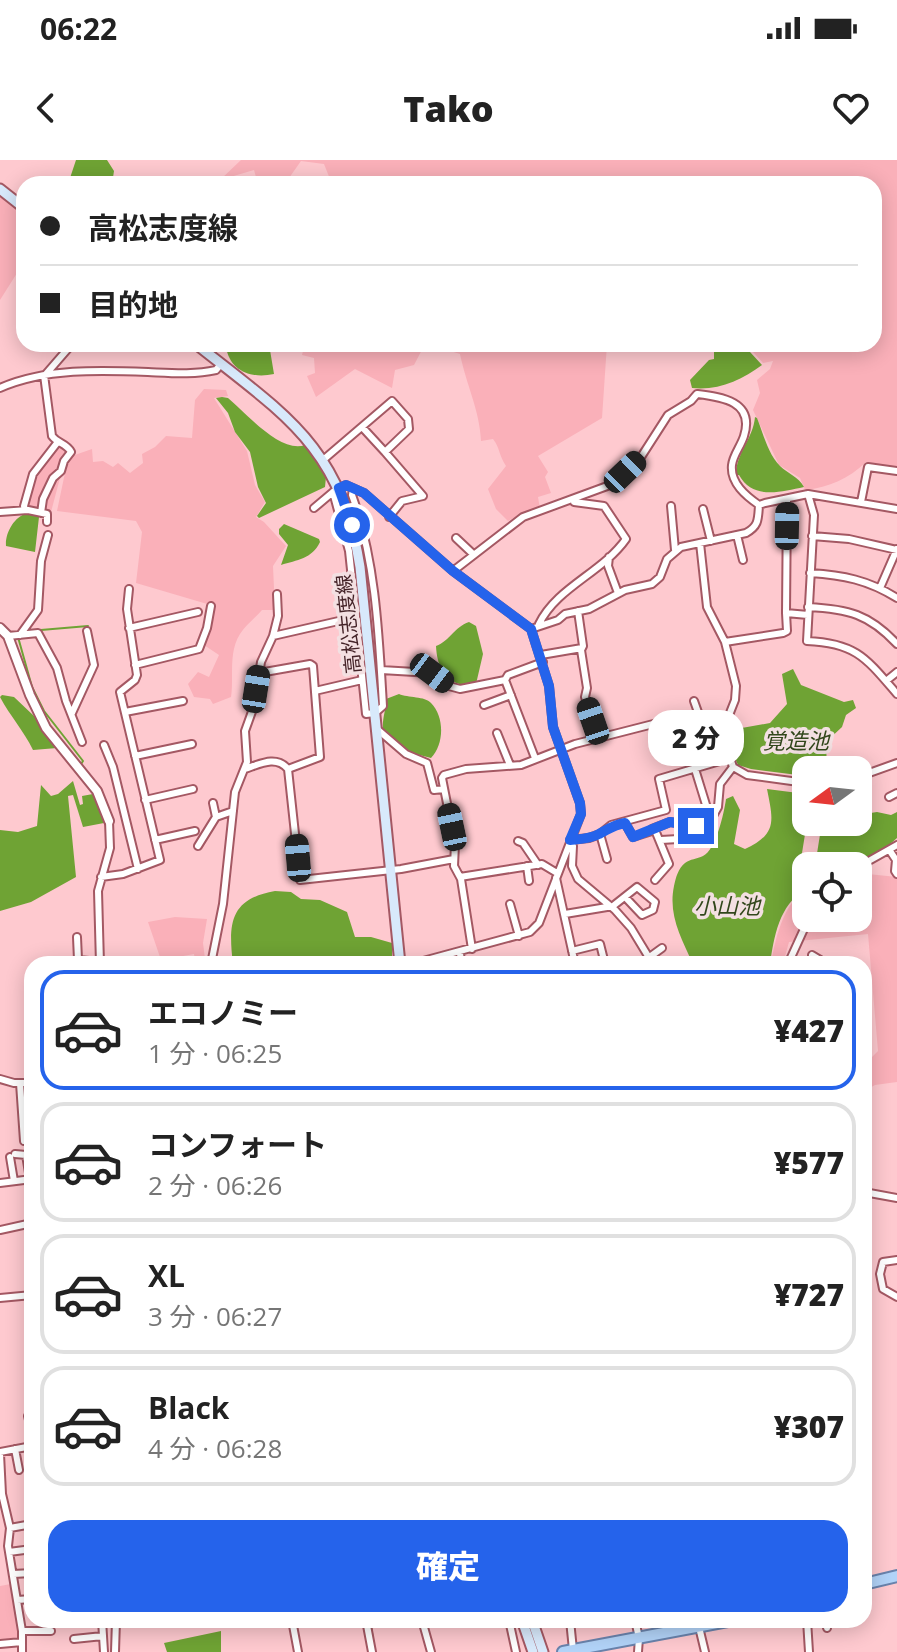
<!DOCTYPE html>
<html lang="ja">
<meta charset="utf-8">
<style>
:root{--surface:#fff;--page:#f2f2f2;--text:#222;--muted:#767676;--line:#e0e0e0;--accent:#2563eb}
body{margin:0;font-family:"Open Sans","Noto Sans JP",sans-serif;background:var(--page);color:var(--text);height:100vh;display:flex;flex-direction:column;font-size:30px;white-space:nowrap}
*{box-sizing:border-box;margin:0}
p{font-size:26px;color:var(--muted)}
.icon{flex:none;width:44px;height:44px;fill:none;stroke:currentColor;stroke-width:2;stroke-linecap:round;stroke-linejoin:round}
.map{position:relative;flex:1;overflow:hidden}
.details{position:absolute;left:24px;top:796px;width:848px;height:672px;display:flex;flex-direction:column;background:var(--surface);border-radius:24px;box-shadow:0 4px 20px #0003}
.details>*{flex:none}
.guide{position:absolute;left:16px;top:16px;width:866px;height:176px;border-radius:24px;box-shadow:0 4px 20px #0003;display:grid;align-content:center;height:176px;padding:0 24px;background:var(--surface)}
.needle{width:52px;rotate:255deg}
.buttons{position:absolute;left:792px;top:596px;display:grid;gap:16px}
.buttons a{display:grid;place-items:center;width:80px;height:80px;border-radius:16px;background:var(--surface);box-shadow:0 4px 20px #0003;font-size:40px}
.end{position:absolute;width:36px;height:36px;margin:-18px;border:10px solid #2563eb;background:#fff;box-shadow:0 0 0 4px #fff}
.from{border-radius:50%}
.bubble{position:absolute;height:56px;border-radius:24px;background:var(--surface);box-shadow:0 4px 20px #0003;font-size:26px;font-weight:800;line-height:56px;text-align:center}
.car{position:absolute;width:24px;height:48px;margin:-24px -12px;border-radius:10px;box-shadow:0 0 6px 2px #0007;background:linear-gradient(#222 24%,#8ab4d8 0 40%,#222 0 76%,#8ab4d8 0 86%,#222 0)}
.guide b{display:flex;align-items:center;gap:28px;height:76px;font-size:30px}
.guide b+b{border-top:2px solid var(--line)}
.guide i{width:20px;height:20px;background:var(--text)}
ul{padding:14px 0 0;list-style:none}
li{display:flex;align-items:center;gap:24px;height:120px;margin:0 16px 12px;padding:0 8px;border:4px solid var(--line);border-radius:24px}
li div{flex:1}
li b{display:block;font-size:30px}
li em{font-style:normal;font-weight:800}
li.selected{border-color:var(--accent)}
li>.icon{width:72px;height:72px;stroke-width:1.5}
.action{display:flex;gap:16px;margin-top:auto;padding:16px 24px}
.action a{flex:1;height:92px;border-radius:24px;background:var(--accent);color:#fff;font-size:32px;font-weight:800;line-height:92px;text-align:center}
.status{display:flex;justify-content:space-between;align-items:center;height:56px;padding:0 40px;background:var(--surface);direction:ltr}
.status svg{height:22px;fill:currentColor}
header{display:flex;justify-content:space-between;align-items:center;height:104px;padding:0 24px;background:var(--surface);font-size:36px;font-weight:800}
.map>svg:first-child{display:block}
</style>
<div class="status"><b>06:22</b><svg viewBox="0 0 49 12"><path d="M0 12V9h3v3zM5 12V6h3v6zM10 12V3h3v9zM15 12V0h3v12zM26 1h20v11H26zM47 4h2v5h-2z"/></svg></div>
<header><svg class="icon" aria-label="back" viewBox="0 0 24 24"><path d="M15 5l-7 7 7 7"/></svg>Tako<svg class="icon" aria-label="heart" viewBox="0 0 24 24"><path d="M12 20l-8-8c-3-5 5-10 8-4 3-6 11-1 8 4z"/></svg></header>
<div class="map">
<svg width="897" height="1492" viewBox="0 0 897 1492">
<rect width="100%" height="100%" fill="#fec9cf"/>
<path fill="#fab0b9" d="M241,0H897V307L866,302C848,319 830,327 805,330L800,318L779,305L753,250L760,233L757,220L770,209L773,201L763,203L753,192L754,184H874V24H332L324,4L301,1L289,18L265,24L256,17L254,10L220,20Z
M0,37L24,56V102L0,140Z
M318,184H425L414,205L395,210L392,228L355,209L316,237L307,216L315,213L314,198L302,195L304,187Z
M428,184H607L602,258L538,296L548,312L545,317L551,333L538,337L540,349L519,355L508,361L496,349L488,329L506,306C499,296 500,288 493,279L481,281C480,251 466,224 460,194Z
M204,229L226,230L228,236L214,238L247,291L255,325L265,342L256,357L264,362L286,386L273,406L275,450H262C255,458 245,466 240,474C228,493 234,517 231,537L213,544L210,539L194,537L188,524L198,512L209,517L219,495L204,485L214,446L136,423L142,372L136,361L57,351L66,308L60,318L51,352L25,345L33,316L57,285L68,293L69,302L72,296L92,289L93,302L103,301L113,307L118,303L130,313L143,303L142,294L155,287L166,276L192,278L195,240Z
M858,713L897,717V922L875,925L864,931V905L878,891L868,774L789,782L783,804H771C775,780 783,743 806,730V758H858Z
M175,757L207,759L203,783L205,799L195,800L194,794L161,800L148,762Z
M11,1424L19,1479L0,1481V1426Z"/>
<path fill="#6fa334" d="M76,0H107L114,11L112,24H68Z
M228,184H259L270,190L274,214C251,219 230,211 226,187Z
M716,184H752L750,192L762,205C742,220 718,231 692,228L690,220L709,200L714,199V187Z
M222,237L228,238C246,253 281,294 305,285L326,317L325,327L259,358L257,356L266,343L258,327L250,292L235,272L228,253L216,238Z
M755,257L757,258C763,273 768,294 780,306C788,314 798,316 804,327C780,332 753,340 739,315H736C736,293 753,279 755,257Z
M27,353L39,357L35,392L6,386C5,373 14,357 27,353Z
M284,364L319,379L320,382C312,399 297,400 281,405L288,385L279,374V369Z
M469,462L476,466L483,494L476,524L462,525C443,519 437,505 436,486C450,481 454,467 469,462Z
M793,509L801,525L844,542L853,540L856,548L846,555L842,567L826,582L827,610H806V616L751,609L738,605L727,580L725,571L770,563L787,544L782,514Z
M399,534C408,538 425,536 431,543C445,557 444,585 431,598L412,593L383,570C382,558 386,551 386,539Z
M2,535L14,537L34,556L57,588L33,590C24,571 10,556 0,537Z
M73,621L80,645L83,644L82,636L93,634L104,663L83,667L73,635L68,636L76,717L31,742L0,751V670L18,672L37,666L41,625L51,636L58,634Z
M767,629L806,634L807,662L802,693L805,730C779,745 774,777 770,804H693C681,778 668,755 674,726C676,717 678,709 685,703C690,699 697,699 703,696C716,690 724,653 726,639L733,636L740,650L734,684L745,689C778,674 773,660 767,629Z
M877,652L891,655L897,652V678C867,705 855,706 815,706L822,662H858V655Z
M275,731L291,732L301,739L320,740L347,752L355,777H371L392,783V804H233C228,763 230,739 275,731Z
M221,1471V1492H167L164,1483Z"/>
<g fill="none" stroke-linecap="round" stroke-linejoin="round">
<path stroke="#6fa334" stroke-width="2" d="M29,471L88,466
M18,477L32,527L44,551L83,601L81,604
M370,1460L375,1492"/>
<defs>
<path id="minor" d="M46,214L72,184
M0,228C45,208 100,210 148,212C171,213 194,215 216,210L221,204
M362,267L385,292
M323,300L392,241L408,259L409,269L385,292L423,336L402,341L389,357
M353,328L352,335C376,401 379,477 383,546L375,553L366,554L356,457
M808,334L814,355L807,481C856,483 866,498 897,534
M861,342L868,307L897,311
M671,346L675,390
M314,348L333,332
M703,349L711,381
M25,350L24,346L33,314L57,283
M0,352L28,350L47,354V362
M41,353L43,339L53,318L61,311L64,301L71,292C66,283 58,284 52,276L44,215
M737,375L743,400
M812,376L849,379L897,390
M456,378L473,394
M700,383L707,447L725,482L736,526L735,540L722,573L733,607L747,615L806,623
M609,397L608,406L618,433
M453,411L523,357L610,325L641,297L668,255L691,241L697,234C721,237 755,241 744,276C741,286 733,295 732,305C730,323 746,336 759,345
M810,413C843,415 868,420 897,438
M880,428L897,389
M808,447C848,449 869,454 897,484
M578,451L583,486L581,490L587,528L585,537L599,578
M786,453L787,339
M539,464C557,427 602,413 626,379L604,346L574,342
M129,468L198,452
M531,469L558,460L565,454L589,449L625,430L652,424L660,417L667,399L681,387L746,373C759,366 758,359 759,345L765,343L808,334L897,349
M20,475L38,450L41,401L48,375
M8,476L38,473L57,508L66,541L82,582
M273,476L278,456L277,434
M725,482L783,473L787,471L786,453L808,455
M541,495L582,488
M135,505L199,489L207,468L211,446
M381,510L432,513L449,526L460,529L505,520
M259,513L310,504L313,506L320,597L288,609
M886,521L897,512
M315,531L362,520
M694,541L699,555
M484,545L511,535
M125,552L183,541
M72,553L94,505L87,471
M377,569L406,594L427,603L434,630L444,629
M497,573L510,605
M104,585L113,607L138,709
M135,596L192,584
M535,598L505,520L508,515L543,502
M245,609C260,604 276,595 288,609L300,720L401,709L454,699
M695,609L711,661
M858,617L897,603
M889,637L897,633
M145,640L193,629
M213,643L216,657
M625,663L633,677L655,670L669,704L655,720
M652,669L670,662L696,666L709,663L718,647L720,624L733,607
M600,674L607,699
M155,680L195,671
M570,680L589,678L600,674L611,665L666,650L659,619L730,598
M661,680L696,678
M518,681L523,683L538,705
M570,682L573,686L572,706L578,719L615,750L631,768L648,796H651L662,788
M198,686L216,657L233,651
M890,691L896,700L895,711L897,714
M527,706L529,721
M858,707L897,685
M101,717L123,714L160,700L120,532L135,520L137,515L127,449L129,429
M460,717L542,704L557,713
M556,718L575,804
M510,744L519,776
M565,754L613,746L637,727L655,742L653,750L642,755L625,737
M77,777L78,800L100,802
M472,789L461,719L454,706L455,684L442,618L444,615L466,609L521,605L575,584L665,561L699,555L723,566
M572,791L600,784L605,804
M460,792L461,804
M812,795L827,804
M100,804L98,731L110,688L109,661
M211,804L223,744L235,632L247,602L245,571L254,546L261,502L273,476L356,457L349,391L333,332L346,325L364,333L453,411L531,469L549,526L553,567L580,643L581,654L539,763L530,772L412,804
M788,804L809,758
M0,919L14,923H32
M20,923L24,981
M15,994L26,995L30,1019
M10,997L14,1021
M0,1023L32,1019
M864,1032L897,1038
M0,1070L32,1063
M897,1100L883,1102L880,1114L883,1129L897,1137
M0,1138L32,1135
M28,1256L32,1272
M15,1289L19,1310
M0,1292L32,1286
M0,1294L2,1334L10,1368L8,1386L22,1471V1492
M10,1368L32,1364
M9,1392L32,1389
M13,1414L32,1413
M17,1440L32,1439
M102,1460L104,1492
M292,1460L298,1492
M366,1460L372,1492
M422,1460L431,1492
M509,1460L516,1492
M570,1460L573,1490
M635,1460L639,1478L638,1492
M700,1460L699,1467L705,1492
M807,1460L809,1492
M826,1460L827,1468
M22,1471H51
M74,1479L103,1476
M0,1484L22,1482
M115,1492L116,1460"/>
<path id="tertiary" d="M0,468L8,476L30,535L46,568L97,631L109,661"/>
<path id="secondary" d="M0,29L24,48
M196,184C285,255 341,286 360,407L400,804
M522,1460L533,1492
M532,1460L543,1492"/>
<path id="primary" d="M864,1424L897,1416
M563,1492L733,1460"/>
</defs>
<use href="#minor" stroke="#a45863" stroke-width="10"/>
<use href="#tertiary" stroke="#a45863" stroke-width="12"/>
<use href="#secondary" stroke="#a45863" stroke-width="13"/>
<use href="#primary" stroke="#6a83ac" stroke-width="14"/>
<use href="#minor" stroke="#fff" stroke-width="6"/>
<use href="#tertiary" stroke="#fff" stroke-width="8"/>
<use href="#secondary" stroke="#d8e9fb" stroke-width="9"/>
<use href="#primary" stroke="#b2d3f8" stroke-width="10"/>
</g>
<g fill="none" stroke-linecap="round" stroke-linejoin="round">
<path stroke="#2563eb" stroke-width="10" d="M352,365L339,328L346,325L364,333L453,411L531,469L549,526L553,567L580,643L581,654L570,680C580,679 590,679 599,674C609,669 613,665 625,663L633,677L670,662L696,666"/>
</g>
<g text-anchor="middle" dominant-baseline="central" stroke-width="7" stroke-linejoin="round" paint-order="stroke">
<g font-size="20" fill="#442328" stroke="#f3e0e2">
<text transform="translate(348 464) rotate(-96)">高松志度線</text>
</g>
<g font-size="22" font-style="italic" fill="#32471c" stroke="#f3e0e2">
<text x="796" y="580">覚造池</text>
<text x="727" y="745">小山池</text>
</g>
</g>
</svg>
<div class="buttons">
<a><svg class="needle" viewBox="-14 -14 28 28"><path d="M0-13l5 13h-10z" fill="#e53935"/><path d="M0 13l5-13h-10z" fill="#767676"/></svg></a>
<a><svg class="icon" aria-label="locate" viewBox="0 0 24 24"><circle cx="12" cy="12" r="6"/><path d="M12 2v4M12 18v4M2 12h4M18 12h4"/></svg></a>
</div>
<i class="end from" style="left:352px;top:365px"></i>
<i class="end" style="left:696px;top:666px"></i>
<div class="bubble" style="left:648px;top:550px;width:96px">2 分</div>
<i class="car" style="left:625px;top:312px;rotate:46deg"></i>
<i class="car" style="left:787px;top:366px;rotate:1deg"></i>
<i class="car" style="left:432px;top:513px;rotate:127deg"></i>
<i class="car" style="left:256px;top:529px;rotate:9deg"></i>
<i class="car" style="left:593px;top:561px;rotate:341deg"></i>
<i class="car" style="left:452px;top:667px;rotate:348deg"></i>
<i class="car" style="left:298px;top:698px;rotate:355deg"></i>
<div class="guide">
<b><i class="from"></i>高松志度線</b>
<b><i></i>目的地</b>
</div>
<section class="details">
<ul>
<li class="selected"><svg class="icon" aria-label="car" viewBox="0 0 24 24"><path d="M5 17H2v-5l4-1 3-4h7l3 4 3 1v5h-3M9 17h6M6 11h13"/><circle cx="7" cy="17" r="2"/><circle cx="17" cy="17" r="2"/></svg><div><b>エコノミー</b><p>1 分 · 06:25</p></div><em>¥427</em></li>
<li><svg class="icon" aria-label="car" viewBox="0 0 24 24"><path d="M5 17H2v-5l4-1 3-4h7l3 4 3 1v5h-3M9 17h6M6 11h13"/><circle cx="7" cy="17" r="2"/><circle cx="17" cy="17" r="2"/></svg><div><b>コンフォート</b><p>2 分 · 06:26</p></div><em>¥577</em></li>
<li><svg class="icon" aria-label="car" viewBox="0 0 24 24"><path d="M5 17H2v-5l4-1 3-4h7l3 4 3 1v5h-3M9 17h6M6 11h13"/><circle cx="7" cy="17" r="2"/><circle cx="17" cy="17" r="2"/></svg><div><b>XL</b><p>3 分 · 06:27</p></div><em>¥727</em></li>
<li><svg class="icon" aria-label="car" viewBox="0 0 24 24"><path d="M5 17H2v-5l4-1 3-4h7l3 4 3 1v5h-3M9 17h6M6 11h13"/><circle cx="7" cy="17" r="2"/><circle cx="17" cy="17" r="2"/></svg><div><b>Black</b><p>4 分 · 06:28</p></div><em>¥307</em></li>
</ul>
<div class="action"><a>確定</a></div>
</section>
</div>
